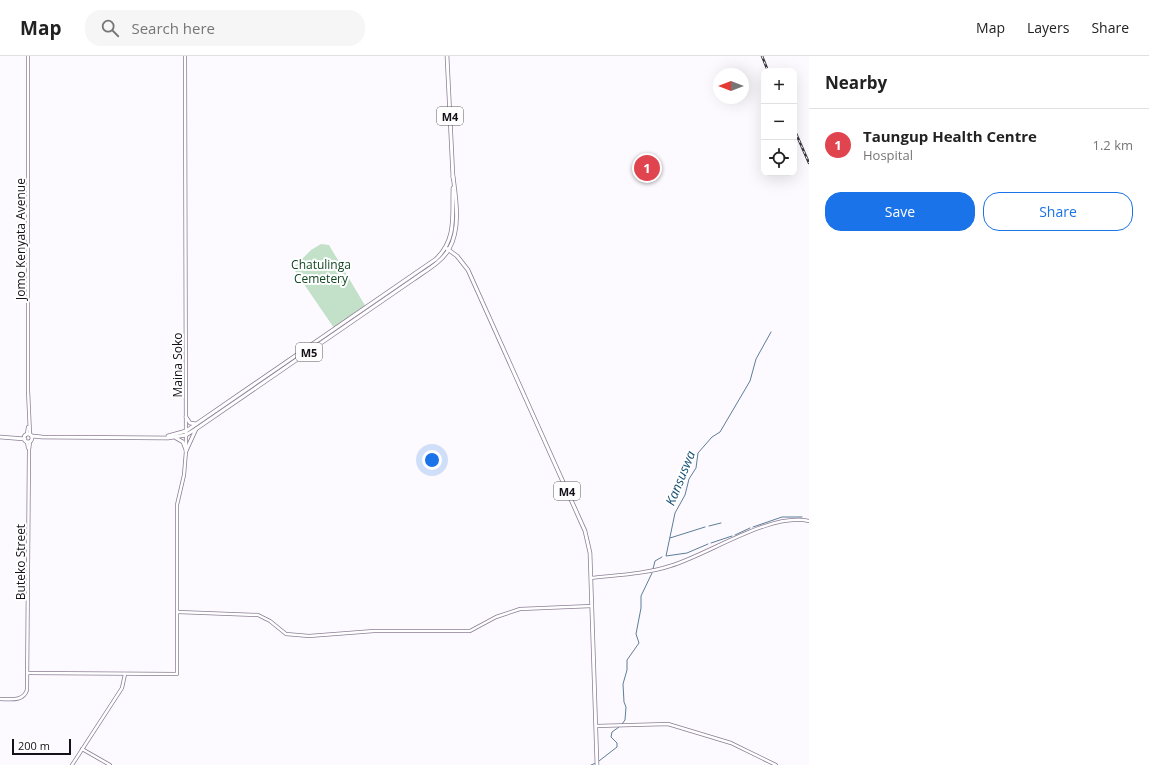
<!DOCTYPE html>
<meta charset="utf-8">
<style>
:root{--surface:#fff;--page:#f6f6f6;--text:#222;--muted:#767676;--line:#e0e0e0;--accent:#1a73e8}
body{margin:0;font-family:"Open Sans",sans-serif;background:var(--page);color:var(--text)}
.controls{position:absolute;right:12px;top:12px;display:grid;overflow:hidden;border-radius:8px;box-shadow:0 4px 16px #0002}
.controls button{width:36px;height:36px;display:grid;place-items:center;padding:0;border:0;border-bottom:1px solid var(--line);background:var(--surface);color:var(--text);font:20px sans-serif}
.compass{position:absolute;left:713px;top:12px;width:36px;height:36px;border-radius:50%;background:var(--surface);box-shadow:0 4px 16px #0002;rotate:270deg}
.scale{position:absolute;left:12px;bottom:10px;width:59px;box-sizing:border-box;padding-left:4px;border:2px solid #161019;border-top:0;font-size:11px;line-height:14px;white-space:nowrap;color:#161019;-webkit-text-stroke:3px #fff;paint-order:stroke}
.you{position:absolute;left:432px;top:404px;width:14px;height:14px;margin:-10px;border:3px solid #fff;border-radius:50%;background:#1a73e8;box-shadow:0 0 0 6px #1a73e833}
.badge{display:grid;place-items:center;width:26px;height:26px;border-radius:50%;background:var(--accent);color:#fff;font-size:13px;font-weight:700}
.pin{position:absolute;translate:-50% -50%;border:2px solid #fff;box-shadow:0 1px 4px #0006}
.list{margin:0;padding:0;list-style:none}
h2{display:flex;justify-content:space-between;align-items:center;height:52px;margin:0;padding:0 16px;font-size:17px}
h2 small{font-size:13px;font-weight:400;color:var(--muted)}
.list li{display:grid;grid-template-columns:26px 1fr auto;gap:12px;align-items:center;box-sizing:border-box;height:72px;padding:0 16px;border-top:1px solid var(--line)}
.list b{display:block;font-size:15px;white-space:nowrap}
.list p{margin:0;font-size:13px;white-space:nowrap;color:var(--muted)}
.list em{font-size:13px;font-style:normal;color:var(--muted)}
.actions{display:flex;gap:8px;padding:12px 16px}
.actions a{flex:1;padding:9px 0;border:1px solid var(--accent);border-radius:16px;text-align:center;font-size:14px;color:var(--accent)}
.actions .main{background:var(--accent);color:#fff}
.icon{flex:none;width:22px;height:22px;fill:none;stroke:currentColor;stroke-width:2;stroke-linecap:round;stroke-linejoin:round}
.map{position:relative;flex:none;width:809px;height:709px;overflow:hidden}
header{display:flex;align-items:center;gap:24px;box-sizing:border-box;height:56px;padding:0 20px;background:var(--surface);border-bottom:1px solid var(--line)}
header strong{font-size:19px}
nav{display:flex;gap:22px;margin-inline-start:auto;font-size:14px}
.search{width:280px;height:36px;background:var(--page);display:flex;align-items:center;gap:10px;box-sizing:border-box;padding:0 14px;border-radius:16px;color:var(--muted);font-size:15px}
main{display:flex}
aside{flex:1;background:var(--surface)}
.map>svg:first-child{display:block}
</style>
<header>
<strong>Map</strong>
<div class="search"><svg class="icon" aria-label="search" viewBox="0 0 24 24"><circle cx="10" cy="10" r="6"/><path d="M15 15l6 6"/></svg>Search here</div>
<nav><a>Map</a><a>Layers</a><a>Share</a></nav>
</header>
<main>
<div class="map">
<svg width="809" height="709" viewBox="0 0 809 709">
<rect width="100%" height="100%" fill="#fdfaff"/>
<!-- green -->
<path fill="#c3e1c8" d="M321,188L329,189L366,251L334,272L293,212L311,194Z"/>
<g fill="none" stroke-linecap="round" stroke-linejoin="round">
<!-- stream -->
<g stroke="#5d7d99" stroke-width="1">
<path d="M709,470L721,467"/>
<path d="M753,471L782,461H802"/>
<path d="M735,479L750,472"/>
<path d="M670,482L705,471"/>
<path d="M711,487L732,480"/>
<path d="M708,488L687,497L666,500L675,457L685,439L689,423L696,412L698,397L712,381L720,376L750,325L756,303L771,276"/>
<path d="M653,513L655,505L662,501"/>
<path d="M622,668L625,664L626,651L624,646L623,628L627,614V604L639,587L636,578L641,552V540L652,517"/>
<path d="M599,705L617,691V687L611,681L612,676L619,671"/>
<path d="M591,709L596,707"/>
</g>
<!-- secondary casing -->
<g stroke="#8c7d95" stroke-width="4">
<g id="secondary">
<path d="M28,0V334L30,378"/>
<path d="M27,378L28,371"/>
<path d="M27,386L28,392"/>
<path d="M591,522C617,519 645,518 670,510C708,499 770,456 809,465"/>
<path d="M178,556L258,559L270,565L286,578L309,580L374,575H470L496,561L520,553L592,550"/>
<path d="M28,617L177,618V449L184,419L186,395L185,0"/>
<path d="M0,643C10,643 23,646 27,634L29,394L30,386"/>
<path d="M596,670L668,668L731,687L776,709"/>
<path d="M82,693L110,709"/>
<path d="M72,709L122,632L125,618"/>
</g>
</g>
<!-- primary casing -->
<g stroke="#8c7d95" stroke-width="4.5">
<g id="primary">
<path d="M447,0L453,122"/>
<path d="M446,192L457,200L468,214L585,475L590,497L597,709"/>
<path d="M186,361L190,367L196,368"/>
<circle cx="28" cy="382" r="4"/>
<path d="M32,380L42,381L168,382L186,379L196,373L414,223C425,215 442,206 449,193C461,172 456,143 453,120"/>
<path d="M168,380L186,375L436,203C457,183 452,159 453,132"/>
<path d="M0,381L25,383"/>
<path d="M176,382L183,386L186,394"/>
<path d="M186,395L196,373"/>
</g>
</g>
<!-- secondary -->
<use href="#secondary" stroke="#fff" stroke-width="2.5"/>
<!-- primary -->
<use href="#primary" stroke="#fff" stroke-width="3"/>
<!-- rail casing -->
<g stroke="#39333c" stroke-width="2.5">
<g id="rail">
<path d="M762,0L768,15"/>
<path d="M794,73L809,107"/>
</g>
</g>
<!-- rail -->
<use href="#rail" stroke="#fff" stroke-width="1" stroke-dasharray="3" stroke-linecap="butt"/>
</g>
<g text-anchor="middle" dominant-baseline="central" stroke-width="4" stroke-linejoin="round" paint-order="stroke">
<!-- shield labels -->
<g fill="#fff" stroke="#5c585e" stroke-width="1">
<rect x="437" y="51" width="26" height="18" rx="3"/>
<rect x="296" y="287" width="26" height="18" rx="3"/>
<rect x="554" y="426" width="26" height="18" rx="3"/>
</g>
<g font-size="11" font-weight="bold" fill="#161019">
<text x="450" y="60">M4</text>
<text x="309" y="296">M5</text>
<text x="567" y="435">M4</text>
</g>
<!-- street labels -->
<g font-size="12" fill="#161019" stroke="#fff">
<text transform="translate(20 183) rotate(-90)">Jomo Kenyata Avenue</text>
<text transform="translate(177 309) rotate(-90)">Maina Soko</text>
<text transform="translate(20 506) rotate(-90)">Buteko Street</text>
</g>
<!-- park labels -->
<g font-size="12" fill="#134823" stroke="#fff">
<text x="321" y="208">Chatulinga<tspan x="321" dy="14">Cemetery</tspan></text>
</g>
<!-- water labels -->
<g font-size="13" font-style="italic" fill="#164f74" stroke="#fff">
<text transform="translate(680 422) rotate(-68)">Kansuswa</text>
</g>
</g>
</svg>
<div class="controls">
<button>+</button>
<button>−</button>
<button><svg class="icon" aria-label="locate" viewBox="0 0 24 24"><circle cx="12" cy="12" r="6"/><path d="M12 2v4M12 18v4M2 12h4M18 12h4"/></svg></button>
</div>
<svg class="compass" viewBox="-18 -18 36 36"><path d="M0-13l5 13h-10z" fill="#e53935"/><path d="M0 13l5-13h-10z" fill="#767676"/></svg>
<div class="scale">200 m</div>
<div class="you"></div>
<div class="pin badge" style="left:647px;top:112px;background:#e0444e">1</div>
</div>
<aside>
<h2>Nearby<small></small></h2>
<ul class="list">
<li><span class="badge" style="background:#e0444e">1</span><div><b>Taungup Health Centre</b><p>Hospital</p></div><em>1.2 km</em></li>
</ul>
<div class="actions"><a class="main">Save</a><a>Share</a></div>
</aside>
</main>
